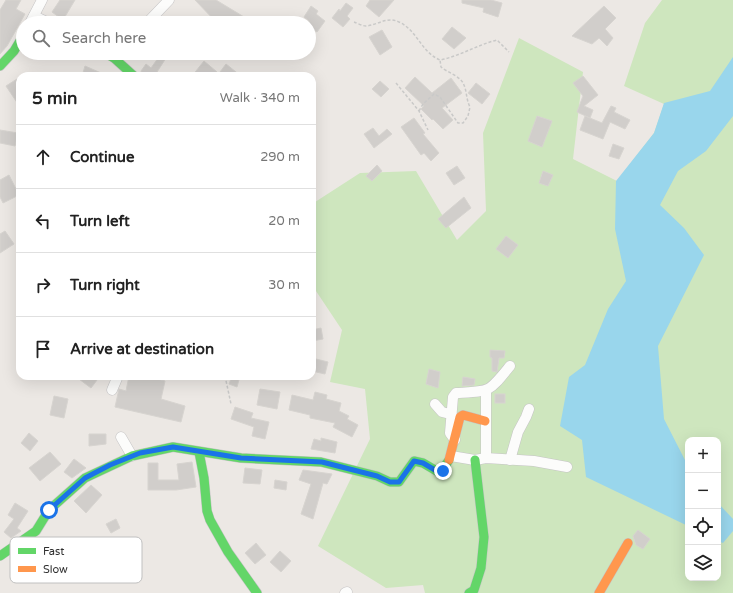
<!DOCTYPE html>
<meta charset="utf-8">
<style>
:root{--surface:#fff;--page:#f2f2f2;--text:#222;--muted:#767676;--line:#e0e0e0}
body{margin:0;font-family:"Varela Round",sans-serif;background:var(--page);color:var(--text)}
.controls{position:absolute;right:12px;bottom:12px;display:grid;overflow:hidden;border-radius:8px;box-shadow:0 4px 16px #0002}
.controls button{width:36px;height:36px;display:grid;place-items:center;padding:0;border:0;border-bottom:1px solid var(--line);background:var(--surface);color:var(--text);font:20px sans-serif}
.stop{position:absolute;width:12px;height:12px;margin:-9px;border:3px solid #1a73e8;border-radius:50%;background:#fff}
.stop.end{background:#1a73e8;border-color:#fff;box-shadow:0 1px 4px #0008}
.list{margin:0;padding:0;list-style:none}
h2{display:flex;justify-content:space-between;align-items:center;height:52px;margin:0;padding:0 16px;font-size:17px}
h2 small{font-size:13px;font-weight:400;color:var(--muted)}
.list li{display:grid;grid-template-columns:26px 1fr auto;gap:12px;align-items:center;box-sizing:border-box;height:64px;padding:0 16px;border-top:1px solid var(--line)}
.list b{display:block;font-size:15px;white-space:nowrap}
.list em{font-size:13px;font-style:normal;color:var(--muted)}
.icon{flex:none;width:22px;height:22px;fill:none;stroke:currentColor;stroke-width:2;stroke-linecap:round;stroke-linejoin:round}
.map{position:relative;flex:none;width:733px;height:593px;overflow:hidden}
.search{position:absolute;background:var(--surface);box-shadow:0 4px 16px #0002;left:16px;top:16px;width:300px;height:44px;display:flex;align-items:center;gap:10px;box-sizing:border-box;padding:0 14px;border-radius:22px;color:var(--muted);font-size:15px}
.panel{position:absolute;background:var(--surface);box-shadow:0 4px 16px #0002;left:16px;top:72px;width:300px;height:308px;border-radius:12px}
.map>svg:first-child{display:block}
</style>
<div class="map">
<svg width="733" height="593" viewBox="0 0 733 593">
<rect width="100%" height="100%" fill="#ece8e4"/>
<!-- green -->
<path fill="#cee6be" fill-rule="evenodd" d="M662,0H733V593H425L423,585L386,588L318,546L370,439L365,389L330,382L342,330L312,285V204L360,173L416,171L457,240L486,211L483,133L519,38L583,72L573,159L617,181L654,133L664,104L624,86L645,23ZM688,440H718V578H688Z"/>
<!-- water -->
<g fill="#99d6ec">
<path d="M733,57V116L706,151L678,171L660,205L684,228L704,255L658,346L664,419L688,466V526L586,477L582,440L560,426L569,377L585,365L608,309L626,281L615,229L616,181L654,133L664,103L710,91Z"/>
<path d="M718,503L733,519V531L723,543L718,541Z"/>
</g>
<!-- building -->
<g fill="#d1cecb" stroke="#d7d4d0">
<path d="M6,0H21L16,9L25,14L7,46L0,54V10Z"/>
<path d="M60,0H75L63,20L52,12Z"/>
<path d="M195,0H216L254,23H217Z"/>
<path d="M370,0H394L379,17L366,6Z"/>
<path d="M462,0H491L502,3L498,17L483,12L484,8L462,3Z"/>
<path d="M346,3L353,8L347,16L350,19L343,27L332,18L339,9L340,11Z"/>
<path d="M311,6L318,11L316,14L325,21L317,32L309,27V21L304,17Z"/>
<path d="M604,6L616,18L605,29L613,38L607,46L599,38L592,44L572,36Z"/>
<path d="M452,27L466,38L454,49L442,39Z"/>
<path d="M382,30L392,47L380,55L369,37Z"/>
<path d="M161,54L166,58L157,72L162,76H142L141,71L146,64L151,68Z"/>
<path d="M204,61L217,72L214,76H192Z"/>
<path d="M226,64L241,76H225L220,72Z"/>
<path d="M85,66L108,76H82Z"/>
<path d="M583,76L598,95L584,106L593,110L590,118L577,112L583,96L573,83Z"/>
<path d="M415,77L432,93L451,78L462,93L442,108L453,120L443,129L433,119L432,120L421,109L424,106L405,88Z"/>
<path d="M17,79L20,83V107L6,86Z"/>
<path d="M380,81L389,89L381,97L372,89Z"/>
<path d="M476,83L490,94L482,104L468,93Z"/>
<path d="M611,106L616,108L614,112L630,120L625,129L610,122L603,139L580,130L585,116L602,123Z"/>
<path d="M537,116L552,121L542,147L528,141Z"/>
<path d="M414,118L425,133L423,134L439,153L431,161L424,153L421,155L401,127Z"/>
<path d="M373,128L379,136L387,129L392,134L374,148L364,134Z"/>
<path d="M0,130L18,133L15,146L0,143Z"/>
<path d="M613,144L624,148L619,159L609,156Z"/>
<path d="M377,165L382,171L372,181L366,176Z"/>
<path d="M457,166L465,178L454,185L446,173Z"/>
<path d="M543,171L553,175L548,186L539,183Z"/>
<path d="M9,175L19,195L3,203L0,197V180Z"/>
<path d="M464,197L471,208L446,228L438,219Z"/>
<path d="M5,231L14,244L0,253V234Z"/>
<path d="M506,236L518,245L508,258L496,249Z"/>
<path d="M321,328L323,339L312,341V330Z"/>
<path d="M490,350L505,351L504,358H499L497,372L492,371V358L490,357Z"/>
<path d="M312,358L328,362L325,374L312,371Z"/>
<path d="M429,369L440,372L438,388L426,384Z"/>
<path d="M75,376H100L91,388Z"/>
<path d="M129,376H143L165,381L161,399L185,406L181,422L115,407L119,389L126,391Z"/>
<path d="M232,376H240L237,387L229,384Z"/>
<path d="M463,377L475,379L474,385L462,386Z"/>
<path d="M260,389L280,392L277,409L257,405Z"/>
<path d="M315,392L327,395L326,399L341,403L339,411L349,416L347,419L358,425L352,437L333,427L335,423L310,418V415L289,410L292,395L313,400Z"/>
<rect x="495" y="394" width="10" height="9"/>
<path d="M54,396L68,399L64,418L50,415Z"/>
<path d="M235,407L253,413L251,418L269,422L265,439L252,436L254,427L231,419Z"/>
<path d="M29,433L38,441L30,451L21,443Z"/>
<path d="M89,434H106V444L89,446Z"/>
<path d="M321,438L337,442L335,453L311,449L314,439L321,441Z"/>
<path d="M50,452L61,464L40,481L29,468Z"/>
<path d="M74,459L86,468L72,478L64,472Z"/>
<path d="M192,462L196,487L176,490H148V463H158V480H179L177,464Z"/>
<path d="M245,468L262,470L260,484L243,483Z"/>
<path d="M303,470L332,474L327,484L323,483L313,519L301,514L311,484L299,480Z"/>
<path d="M275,480L287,482L286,490L274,488Z"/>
<path d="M91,485L102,495L86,513L74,501Z"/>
<path d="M15,503L28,511L17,528L21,531L11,538L4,532L14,519L8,515Z"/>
<path d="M116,519L120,528L111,533L106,524Z"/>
<path d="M638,530L650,539L643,549L636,545L633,536Z"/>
<path d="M256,543L266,555L255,564L245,553Z"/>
<path d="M280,551L291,561L281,572L270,562Z"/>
</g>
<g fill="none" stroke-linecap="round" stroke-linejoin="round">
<!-- street casing -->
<g stroke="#c5c4c5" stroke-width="11">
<g id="street">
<path d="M34,16L49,23"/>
<path d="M30,23L42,0"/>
<path d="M147,23L169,0"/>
<path d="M112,390L118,376"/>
<path d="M435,404L442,412L450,414"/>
<path d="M121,437L132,456"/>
<path d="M455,440L450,433L453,397L456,393C491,391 488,393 510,366"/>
<path d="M451,456L475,460L486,458L534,461L567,467"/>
<path d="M486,458V392"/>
<path d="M510,460L518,432L526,417L529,409"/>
<path d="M345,593L347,592"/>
</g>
</g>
<!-- fast casing -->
<g stroke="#c5c4c5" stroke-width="10">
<g id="fast">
<path d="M105,53L114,58L134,76"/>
<path d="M0,66L14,51L23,36"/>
<path d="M199,452L204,478L207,511L210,520L228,552L257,593"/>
<path d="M0,556L36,531L49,510L85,478L132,456L173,447L241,458L321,462L377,476L390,482H399L414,461L423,463L440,473L449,460"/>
<path d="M469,593L474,590L481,568L484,537L475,460"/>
</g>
</g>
<!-- slow casing -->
<g stroke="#c5c4c5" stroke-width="10">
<g id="slow">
<path d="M449,460L460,417L463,415L485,421"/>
<path d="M599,593L628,543"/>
</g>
</g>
<!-- path -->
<g stroke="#c9c9c8" stroke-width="1.5" stroke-dasharray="3 2" stroke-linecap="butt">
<path d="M354,22C357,23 362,26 366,26C378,25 387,16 399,22C417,30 421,52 440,60C460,56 477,45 497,40L509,52"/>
<path d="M396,83L419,111L428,130"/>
<path d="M419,111L423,104L434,94L440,97L458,123H463L468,116L470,107C466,99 467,92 464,85C461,76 448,73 441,67L440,60"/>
<path d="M225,376L231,404"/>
</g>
<!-- street -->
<use href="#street" stroke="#fcfcfb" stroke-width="10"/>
<!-- fast -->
<use href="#fast" stroke="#63d668" stroke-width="9"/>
<!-- slow -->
<use href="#slow" stroke="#ff974d" stroke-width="9"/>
</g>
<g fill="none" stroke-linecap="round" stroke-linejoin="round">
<!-- route -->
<path stroke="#1a73e8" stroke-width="5" d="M49,510L85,478L110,465L140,453L173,447L241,458L322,462L377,476L390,482H399L414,461L423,463L440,473L443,471"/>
</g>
<!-- legend -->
<rect x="10" y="537" width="132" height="46" rx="6" fill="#fff" stroke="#c0c0c0" stroke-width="1"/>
<rect x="18" y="548" width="18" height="6" fill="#63d668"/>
<rect x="18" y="566" width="18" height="6" fill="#ff974d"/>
<g font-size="11" fill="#2e2e2e">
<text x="43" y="555">Fast</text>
<text x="43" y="573">Slow</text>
</g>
</svg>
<div class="controls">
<button>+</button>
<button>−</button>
<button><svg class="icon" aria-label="locate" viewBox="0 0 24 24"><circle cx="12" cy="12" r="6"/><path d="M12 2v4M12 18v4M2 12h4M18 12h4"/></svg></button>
<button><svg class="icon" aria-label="layers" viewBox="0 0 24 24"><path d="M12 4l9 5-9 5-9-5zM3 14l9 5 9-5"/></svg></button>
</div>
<div class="stop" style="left:49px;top:510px"></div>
<div class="stop end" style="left:443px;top:471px"></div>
<div class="search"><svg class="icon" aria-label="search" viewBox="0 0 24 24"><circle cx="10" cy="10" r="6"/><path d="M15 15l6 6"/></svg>Search here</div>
<section class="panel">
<h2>5 min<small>Walk · 340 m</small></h2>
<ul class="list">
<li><svg class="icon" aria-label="ahead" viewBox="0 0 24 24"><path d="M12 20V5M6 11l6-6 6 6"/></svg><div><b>Continue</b></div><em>290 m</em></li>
<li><svg class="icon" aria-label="left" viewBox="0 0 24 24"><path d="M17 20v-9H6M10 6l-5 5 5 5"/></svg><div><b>Turn left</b></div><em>20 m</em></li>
<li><svg class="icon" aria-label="right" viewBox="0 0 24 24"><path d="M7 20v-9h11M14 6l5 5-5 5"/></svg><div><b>Turn right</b></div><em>30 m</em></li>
<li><svg class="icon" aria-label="arrive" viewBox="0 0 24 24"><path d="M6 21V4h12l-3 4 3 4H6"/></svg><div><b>Arrive at destination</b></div></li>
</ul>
</section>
</div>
